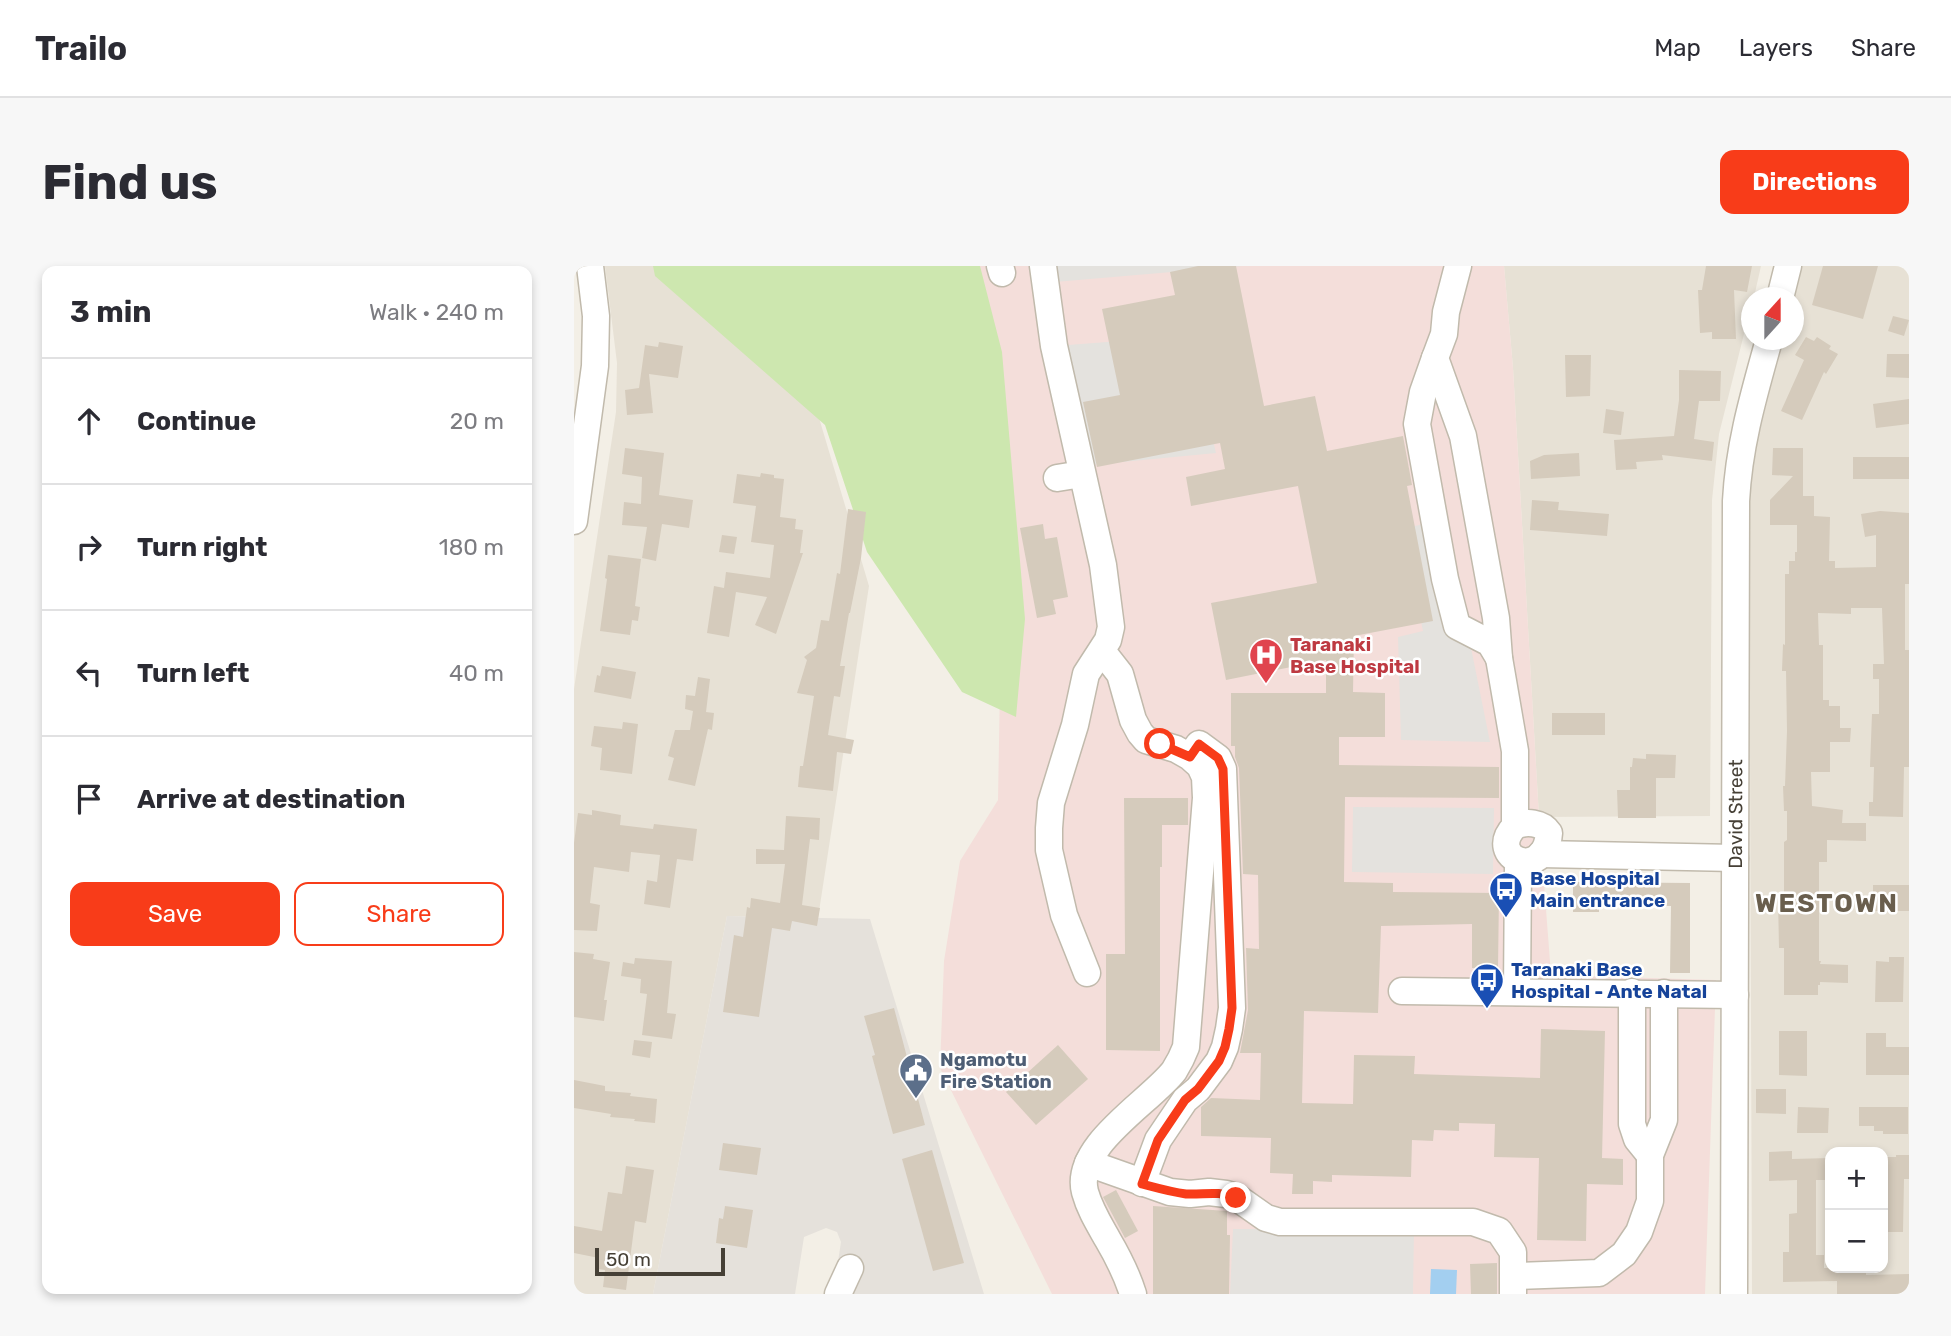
<!DOCTYPE html>
<meta charset="utf-8">
<style>
:root{--surface:#fff;--page:#f7f7f7;--text:#2b2b33;--muted:#7c7c81;--line:#e1e1e2;--accent:#f83c19}
body{margin:0;font-family:Rubik,sans-serif;background:var(--page);color:var(--text)}
.controls{position:absolute;right:21px;bottom:21px;display:grid;overflow:hidden;border-radius:14px;box-shadow:0 4px 10px #0003}
.controls button{width:63px;height:63px;display:grid;place-items:center;padding:0;border:0;border-bottom:2px solid var(--line);background:var(--surface);color:var(--text);font:35px sans-serif}
.compass{position:absolute;left:1167px;top:21px;width:63px;height:63px;border-radius:50%;background:var(--surface);box-shadow:0 4px 10px #0003;rotate:21deg}
.scale{position:absolute;left:21px;bottom:18px;width:130px;box-sizing:border-box;padding-left:7px;border:4px solid #464036;border-top:0;font-size:19px;line-height:24px;white-space:nowrap;color:#464036;-webkit-text-stroke:5px #fff;paint-order:stroke}
.stop{position:absolute;width:21px;height:21px;margin:-16px;border:5px solid #f83c19;border-radius:50%;background:#fff}
.stop.end{background:#f83c19;border-color:#fff;box-shadow:0 2px 7px #0008}
.list{margin:0;padding:0;list-style:none}
h2{display:flex;justify-content:space-between;align-items:center;height:91px;margin:0;padding:0 28px;font-size:30px}
h2 small{font-size:23px;font-weight:400;color:var(--muted)}
.list li{display:grid;grid-template-columns:46px 1fr auto;gap:21px;align-items:center;box-sizing:border-box;height:126px;padding:0 28px;border-top:2px solid var(--line)}
.list b{display:block;font-size:26px;white-space:nowrap}
.list em{font-size:23px;font-style:normal;color:var(--muted)}
.actions{display:flex;gap:14px;padding:21px 28px}
.actions a{flex:1;padding:16px 0;border:2px solid var(--accent);border-radius:14px;text-align:center;font-size:24px;color:var(--accent)}
.actions .main{background:var(--accent);color:#fff}
.icon{flex:none;width:38px;height:38px;fill:none;stroke:currentColor;stroke-width:2;stroke-linecap:round;stroke-linejoin:round}
.map{position:relative;flex:none;width:1335px;height:1028px;overflow:hidden;border-radius:14px}
header{display:flex;align-items:center;gap:42px;box-sizing:border-box;height:98px;padding:0 35px;background:var(--surface);border-bottom:2px solid var(--line)}
header strong{font-size:33px}
nav{display:flex;gap:38px;margin-inline-start:auto;font-size:24px}
.intro{display:flex;align-items:center;justify-content:space-between;box-sizing:border-box;height:168px;padding:0 42px}
h1{margin:0;font-size:49px}
.button{padding:18px 32px;border-radius:14px;background:var(--accent);color:#fff;font-size:24px;font-weight:700}
main{display:flex;gap:42px;padding:0 42px}
aside{flex:1;background:var(--surface);border-radius:14px;box-shadow:0 4px 10px #0003}
.map>svg:first-child{display:block}
</style>
<header>
<strong>Trailo</strong>
<nav><a>Map</a><a>Layers</a><a>Share</a></nav>
</header>
<div class="intro"><h1>Find us</h1><a class="button">Directions</a></div>
<main>
<aside>
<h2>3 min<small>Walk · 240 m</small></h2>
<ul class="list">
<li><svg class="icon" aria-label="ahead" viewBox="0 0 24 24"><path d="M12 20V5M6 11l6-6 6 6"/></svg><div><b>Continue</b></div><em>20 m</em></li>
<li><svg class="icon" aria-label="right" viewBox="0 0 24 24"><path d="M7 20v-9h11M14 6l5 5-5 5"/></svg><div><b>Turn right</b></div><em>180 m</em></li>
<li><svg class="icon" aria-label="left" viewBox="0 0 24 24"><path d="M17 20v-9H6M10 6l-5 5 5 5"/></svg><div><b>Turn left</b></div><em>40 m</em></li>
<li><svg class="icon" aria-label="arrive" viewBox="0 0 24 24"><path d="M6 21V4h12l-3 4 3 4H6"/></svg><div><b>Arrive at destination</b></div></li>
</ul>
<div class="actions"><a class="main">Save</a><a>Share</a></div>
</aside>
<div class="map">
<svg width="1335" height="1028" viewBox="0 0 1335 1028">
<rect width="100%" height="100%" fill="#f3efe6"/>
<!-- residential -->
<g fill="#e7e1d5" fill-rule="evenodd">
<path d="M31,0H129L232,108L295,320L244,652L153,650L79,1028H0V423L42,146L43,97Z"/>
<path d="M930,0H1187L1180,31L1178,32L1177,40L1145,168L1138,234L1136,550L965,551L939,102Z"/>
<path d="M1226,0H1335V1028H1178L1175,208L1208,74H1220V32ZM1256,886H1309V1002H1256Z"/>
</g>
<!-- industrial -->
<path fill="#e5e1db" d="M153,650L296,653L410,1028H259L267,976L263,966L252,962L230,971L221,1028H79Z"/>
<!-- medical -->
<path fill="#f4deda" d="M376,0H930L939,102L965,551L977,709L1142,714L1131,1028H478L366,802L370,695L386,595L424,534L428,304Z"/>
<!-- green -->
<path fill="#cde7af" d="M79,0H406L428,86L451,353L442,451L388,426L293,286L251,159L81,10Z"/>
<!-- parking -->
<g fill="#e4e2de">
<path d="M469,0H668L469,17Z"/>
<path d="M612,65L642,187L496,201L468,81L546,75Z"/>
<path d="M871,253L916,476L827,474L824,371L849,365L828,263Z"/>
<path d="M779,541L920,542L919,608L778,606Z"/>
<path d="M659,963H840L839,1028H656Z"/>
</g>
<!-- water -->
<path fill="#a3cff0" d="M857,1003L883,1004L882,1028H856Z"/>
<!-- building -->
<g fill="#d5cbbc">
<path d="M624,0H662L690,140L741,130L753,185L829,170L838,219L833,220L859,355L780,370L779,426L811,427V471H765V499L925,501V532L771,531L770,616L819,617V626L925,627L924,702H898V658L807,660L804,747L730,745L728,837L779,838L780,789L841,790L840,808L966,812L967,763L1031,765L1028,892L1049,893V919L1013,918L1012,975L963,974L965,892L920,891L921,858L885,857V865L860,864L859,875L838,874L837,911L758,909V916L739,915V928H718L719,908L696,907L697,872L627,870V841L637,832L686,834L687,787H666L674,744L672,682L685,683L684,609L669,608L665,502L661,491V480H657V427H752V394L652,414L637,337L743,317L724,220L617,240L612,211L651,203L646,177L523,201L509,136L546,129L528,43L601,29L596,6Z"/>
<path d="M1132,0H1178L1173,26L1160,24L1162,73H1138V66L1126,67L1124,24H1128Z"/>
<path d="M1249,0H1304L1289,53L1238,39Z"/>
<path d="M1319,50L1335,54L1330,70L1314,65Z"/>
<path d="M1232,71L1240,75L1243,71L1257,80L1255,83L1264,88L1252,108L1250,106L1228,154L1207,145L1230,94L1221,89Z"/>
<path d="M85,76L109,80L104,112L75,108L79,147L53,149L51,124L65,122L71,79L84,81Z"/>
<path d="M1313,88H1335V112L1312,111Z"/>
<path d="M991,89H1017L1016,130L992,131Z"/>
<path d="M1105,104L1147,105L1146,135H1125L1120,173L1140,176L1138,195L1088,189L1089,194L1062,196L1063,203L1042,204L1040,174L1100,170L1105,134Z"/>
<path d="M1335,133V158L1302,162L1299,138Z"/>
<path d="M1032,143L1050,146L1047,169L1029,167Z"/>
<path d="M51,182L90,187L85,229L119,234L115,262L88,258L82,295L68,292L73,261L48,259L50,236L67,238L68,211L48,208Z"/>
<path d="M1199,182H1229V230H1240V250L1256,251L1255,295H1261V302L1302,301V269L1291,271L1287,248L1306,245L1335,247V318H1331V384H1335V501H1330L1329,551L1295,550V536H1299L1300,501H1296L1298,448H1305V413H1299V398H1310L1308,342H1277V348L1244,347L1245,379H1249V434H1255V440H1266V462H1277L1276,476H1256V506H1237L1238,540L1269,544L1268,557H1292V575L1253,574V596H1245V695H1247L1246,698L1274,699V717L1246,716V719H1244V729H1210V682H1205L1204,632L1210,633V576L1213,574V545H1210L1209,520H1211L1213,465L1212,405H1208L1209,378L1211,379V308H1215V295H1221V286H1223V259H1196V234L1219,210L1198,209Z"/>
<path d="M1005,187L1006,210L957,213L956,195L970,189Z"/>
<rect x="1279" y="191" width="56" height="22"/>
<path d="M187,207L200,209V212L210,213L206,251L222,253L221,263L229,264L226,287H229L202,368L181,359L193,331L162,326L155,371L133,367L140,320L150,322L152,306L196,312L200,279L177,276L182,240L159,237L163,208L186,211Z"/>
<path d="M958,234L985,236L984,244L1035,248L1033,270L956,264Z"/>
<path d="M274,243L292,246L287,292L276,347H275L266,400H271L266,431L260,430L254,469L280,474L277,488L263,486L259,525L224,521L226,500H229L240,430L223,427L233,394L230,391L242,382L247,354L255,355L263,307L266,308Z"/>
<path d="M469,258L471,273L483,271L494,331L479,334L482,348L463,352L446,262Z"/>
<path d="M148,269L163,271L160,288L145,286Z"/>
<path d="M34,289L67,293L61,340L66,341L64,355L58,354L56,369L26,365L33,313L31,312Z"/>
<path d="M28,400L62,406L57,433L20,426L23,409L26,410Z"/>
<path d="M124,411L136,413L132,446L140,447L138,464L134,463L121,520L94,514L100,492L94,490L101,464H116L119,445L111,443L112,429L121,430Z"/>
<rect x="978" y="447" width="53" height="22"/>
<path d="M49,456L64,458L58,508L26,504L28,482L17,480L20,460L48,463Z"/>
<path d="M1072,488L1102,489L1101,512H1082V552H1044L1043,524H1056V501H1058L1059,492L1072,493Z"/>
<path d="M550,532H614V559H588V601H586V785L532,784V688H551Z"/>
<path d="M18,544L47,549L46,559L79,563L80,558L123,563L119,595L103,593L96,642L70,638L73,614L83,616L86,589L57,586L55,606L20,601L16,637L26,639L23,665L0,664V577L4,547L18,549Z"/>
<path d="M212,550L246,552L245,574L236,573L228,639L246,642L243,660L218,655L216,665L198,662L185,751L149,746L160,669L169,671L173,641L176,642L177,632L206,637L211,598H182V583L210,584Z"/>
<path d="M999,616L1116,617V707H1096L1097,640L1025,639V646H999Z"/>
<rect x="1299" y="619" width="36" height="26"/>
<path d="M0,686L20,688L19,693L36,696L30,734H33L30,755L0,751Z"/>
<path d="M1315,691H1330L1329,736H1301L1302,695L1315,696Z"/>
<path d="M61,692L98,695L93,747L102,748L98,773L68,769L73,728L66,727L67,713L47,710L49,696L60,698Z"/>
<path d="M320,742L351,859L319,868L298,790L301,789L290,750Z"/>
<path d="M1205,765H1233V810L1205,809Z"/>
<path d="M1292,767H1312V781H1335V809H1292Z"/>
<path d="M60,774L78,776L76,792L58,789Z"/>
<path d="M484,779L514,813L462,859L432,826Z"/>
<path d="M0,814L31,820V825L57,827L56,830L83,833L81,857L60,855L61,853L36,851L37,848L0,842Z"/>
<path d="M1182,823H1212V848L1182,847Z"/>
<path d="M1224,841L1255,842L1254,867H1223Z"/>
<path d="M1285,841H1334V868H1309V865H1300V860H1285Z"/>
<path d="M149,877L187,882L183,909L145,904Z"/>
<path d="M358,884L390,997L359,1005L328,893Z"/>
<path d="M1218,885V893L1256,892V914H1242V989H1250V1002H1292V1009L1335,1008V1028H1263V1015L1209,1016V986H1215V948L1223,947V914L1195,915V886Z"/>
<path d="M1322,889H1335V913H1330L1329,966H1309V891H1322Z"/>
<path d="M52,900L80,904L72,957L61,955L52,1024L29,1021L31,1004L24,1003L25,992L0,987V960L28,965L34,926L48,928Z"/>
<path d="M542,924L564,965L551,972L529,931Z"/>
<path d="M151,940L179,944L173,982L142,977L145,952L149,953Z"/>
<path d="M579,940L653,945V969H656L655,1028H579Z"/>
<path d="M923,997V1028H897L896,998Z"/>
</g>
<g fill="none" stroke-linecap="round" stroke-linejoin="round">
<!-- minor casing -->
<g stroke="#c1baac" stroke-width="29">
<g id="minor">
<path d="M426,0L428,7"/>
<path d="M469,0L480,80L529,299L537,361L534,374L512,408L501,459L477,537L475,562V584L490,649L513,707"/>
<path d="M884,0L872,46L870,68L861,92L889,170L922,352L925,392L941,485V560C910,592 971,617 975,567C968,556 952,555 941,560"/>
<path d="M1206,32L1214,0"/>
<path d="M861,92L849,126L843,158L871,313L883,360L916,377L925,392"/>
<path d="M483,212L508,208"/>
<path d="M0,255L21,100L22,50L16,0"/>
<path d="M528,385L546,408L559,454L566,467L572,474L602,483L616,491L626,500L631,511L632,532L612,781C609,789 605,797 600,805C576,836 499,880 511,926C516,944 525,958 534,974C544,991 553,1009 559,1028"/>
<path d="M967,588L1161,592"/>
<path d="M828,725L1161,729"/>
<path d="M943,726L944,602L949,596"/>
<path d="M1058,726V858L1063,873L1076,889"/>
<path d="M514,897L596,926L616,928L635,926L652,928L662,931L692,952L706,956H899L925,965L939,986V1028"/>
<path d="M568,917L584,874L611,834L624,823L645,795L651,781L655,763L658,742L649,503L644,492L625,478L617,489"/>
<path d="M940,1010L1025,1007L1050,988L1065,966L1076,935V889L1090,854V727"/>
<path d="M264,1028L276,1002"/>
<path id="s1" d="M1160,1028L1162,235C1165,178 1180,128 1195,74"/>
</g>
</g>
<!-- minor -->
<use href="#minor" stroke="#fff" stroke-width="26"/>
</g>
<g fill="none" stroke-linecap="round" stroke-linejoin="round">
<!-- route -->
<path stroke="#f83c19" stroke-width="9" d="M586,478L616,491L625,478L644,492L649,503L658,742L655,763L651,781L645,795L624,823L611,834L584,874L568,918C583,922 597,926 612,928C631,929 643,924 662,932"/>
</g>
<!-- icons -->
<defs>
<g id="hospital-pin" transform="scale(1.75)"><path d="M0 17L-7.5 6A9.5 9.5 0 1 1 7.5 6Z" fill="#e0444e" stroke="#fff"/><path d="M-5-5h3v3.5h4V-5h3V5h-3V1.5h-4V5h-3Z" fill="#fff"/></g>
<g id="bus-pin" transform="scale(1.75)"><path d="M0 17L-7.5 6A9.5 9.5 0 1 1 7.5 6Z" fill="#1a4fb4" stroke="#fff"/><path d="M-5-6H5V4H4V6H2V4H-2V6H-4V4H-5ZM-3.5-4V0h7V-4ZM-3.5 1.2v1.5H-2V1.2ZM2 1.2v1.5H3.5V1.2Z" fill="#fff"/></g>
<g id="civic-pin" transform="scale(1.75)"><path d="M0 17L-7.5 6A9.5 9.5 0 1 1 7.5 6Z" fill="#5c6f8a" stroke="#fff"/><path d="M-.6-6.5H3V-4.5H.6V-3L4-1V1h2V6H-6V1h2V-1L-.6-3ZM-1.2 2.5V6h2.4V2.5Z" fill="#fff"/></g>
</defs>
<g fill-rule="evenodd">
<use href="#hospital-pin" x="692" y="389"/>
<use href="#bus-pin" x="932" y="623"/>
<use href="#bus-pin" x="913" y="714"/>
<use href="#civic-pin" x="342" y="804"/>
</g>
<g text-anchor="middle" dominant-baseline="central" stroke-width="5" stroke-linejoin="round" paint-order="stroke">
<!-- health labels -->
<g font-size="19" font-weight="bold" fill="#be3a42" stroke="#fff" text-anchor="start">
<text x="716" y="378">Taranaki<tspan x="716" dy="22">Base Hospital</tspan></text>
</g>
<!-- street labels -->
<g font-size="19" fill="#464036" stroke="#fff">
<text stroke="none"><textPath href="#s1" startOffset="480">David Street</textPath></text>
</g>
<!-- transit labels -->
<g font-size="19" font-weight="bold" fill="#164399" stroke="#fff" text-anchor="start">
<text x="956" y="612">Base Hospital<tspan x="956" dy="22">Main entrance</tspan></text>
<text x="937" y="703">Taranaki Base<tspan x="937" dy="22">Hospital - Ante Natal</tspan></text>
</g>
<!-- service labels -->
<g font-size="19" font-weight="bold" fill="#4e5e75" stroke="#fff" text-anchor="start">
<text x="366" y="793">Ngamotu<tspan x="366" dy="22">Fire Station</tspan></text>
</g>
<!-- district labels -->
<g font-size="26" font-weight="bold" letter-spacing="2" fill="#695e4d" stroke="#fff">
<text x="1253" y="637">WESTOWN</text>
</g>
</g>
</svg>
<div class="controls">
<button>+</button>
<button>−</button>
</div>
<svg class="compass" viewBox="-18 -18 36 36"><path d="M0-13l5 13h-10z" fill="#e53935"/><path d="M0 13l5-13h-10z" fill="#7c7c81"/></svg>
<div class="scale">50 m</div>
<div class="stop" style="left:586px;top:478px"></div>
<div class="stop end" style="left:662px;top:932px"></div>
</div>
</main>
